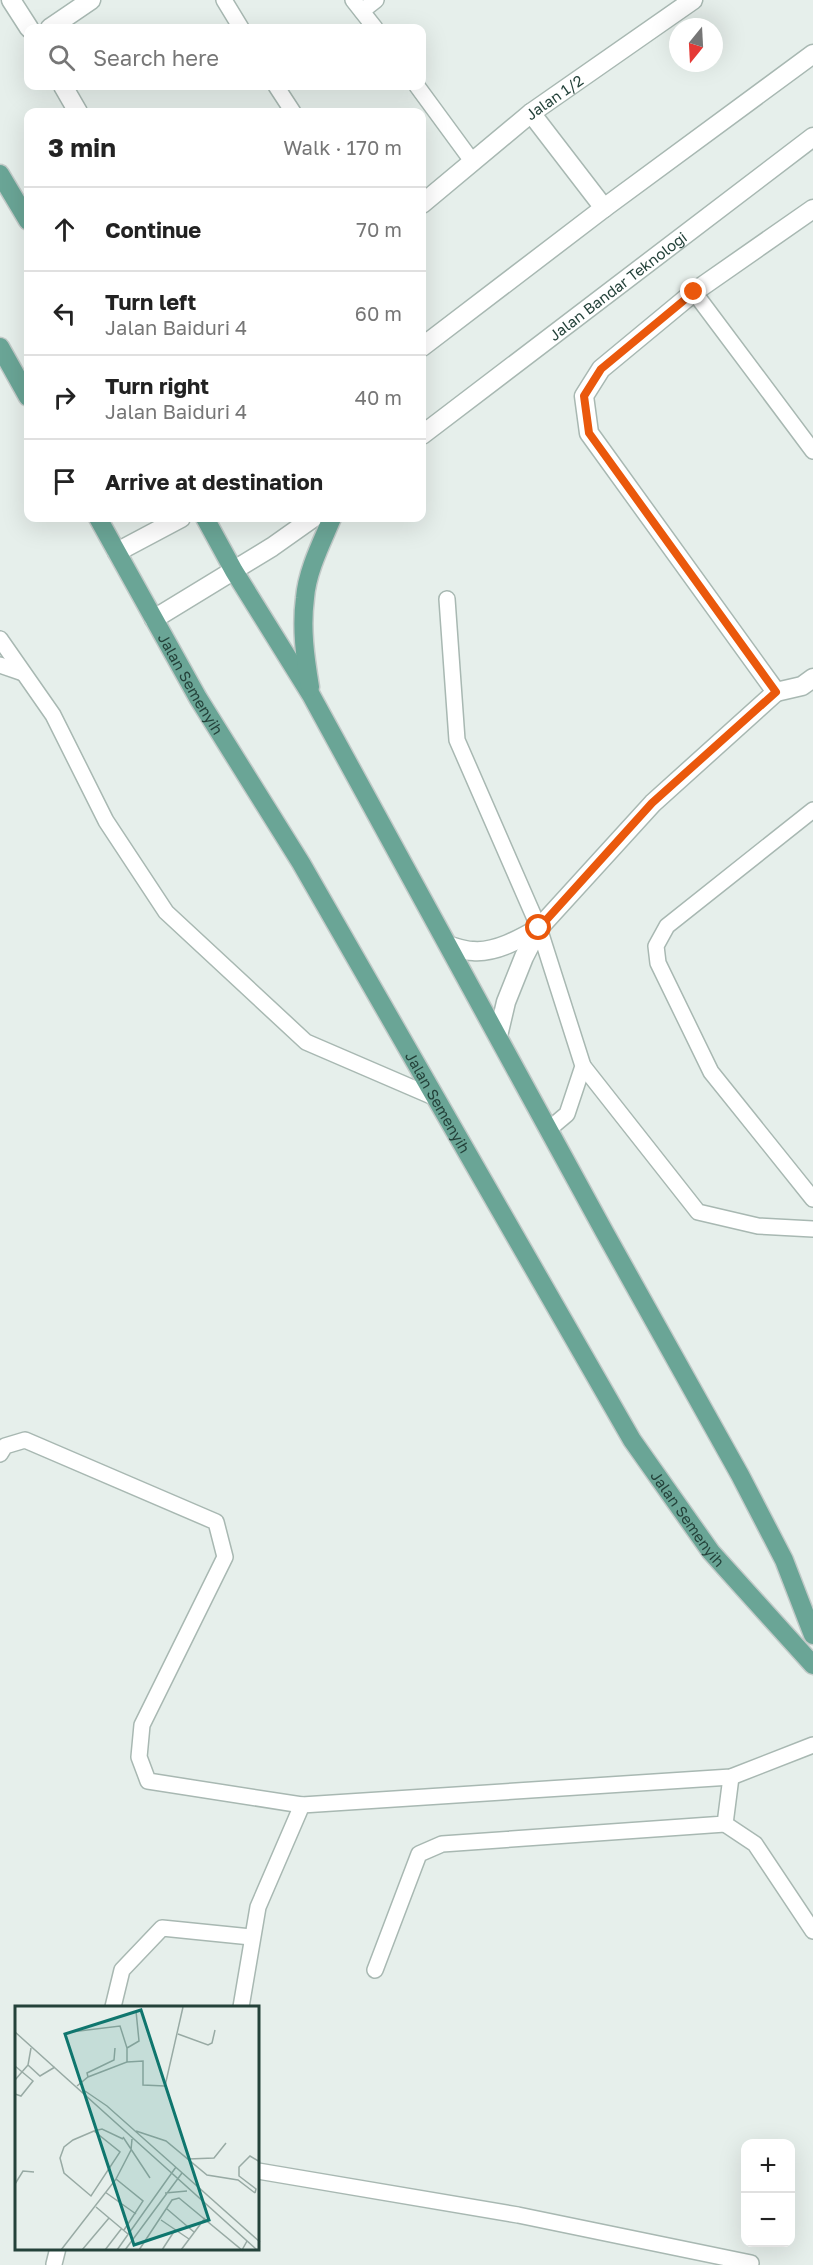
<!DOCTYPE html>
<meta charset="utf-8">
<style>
:root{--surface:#fff;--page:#f6f6f6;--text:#222;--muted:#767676;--line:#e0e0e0}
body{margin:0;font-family:"Golos Text",sans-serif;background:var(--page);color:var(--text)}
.controls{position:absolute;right:18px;bottom:18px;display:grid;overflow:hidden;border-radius:12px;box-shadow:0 6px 24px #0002}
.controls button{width:54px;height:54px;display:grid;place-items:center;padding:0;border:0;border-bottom:2px solid var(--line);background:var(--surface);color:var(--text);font:30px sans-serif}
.compass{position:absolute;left:669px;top:18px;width:54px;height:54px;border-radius:50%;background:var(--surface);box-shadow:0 6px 24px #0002;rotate:198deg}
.stop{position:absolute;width:18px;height:18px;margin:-14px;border:4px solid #ea580c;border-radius:50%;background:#fff}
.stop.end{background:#ea580c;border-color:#fff;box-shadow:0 2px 6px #0008}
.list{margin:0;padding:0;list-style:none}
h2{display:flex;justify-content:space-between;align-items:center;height:78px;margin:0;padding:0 24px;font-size:26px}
h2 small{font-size:20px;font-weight:400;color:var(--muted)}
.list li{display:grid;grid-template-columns:39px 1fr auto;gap:18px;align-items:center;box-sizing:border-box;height:84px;padding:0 24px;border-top:2px solid var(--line)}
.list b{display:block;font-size:22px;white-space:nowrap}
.list p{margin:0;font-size:20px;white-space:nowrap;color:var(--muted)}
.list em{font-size:20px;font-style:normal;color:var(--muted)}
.icon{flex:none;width:33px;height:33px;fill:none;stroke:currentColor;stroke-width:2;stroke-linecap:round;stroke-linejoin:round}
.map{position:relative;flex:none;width:813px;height:2265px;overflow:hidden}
.search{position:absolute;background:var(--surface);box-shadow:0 6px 24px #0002;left:24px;top:24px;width:402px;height:66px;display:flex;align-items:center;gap:15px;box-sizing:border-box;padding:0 21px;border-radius:12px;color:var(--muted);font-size:22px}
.panel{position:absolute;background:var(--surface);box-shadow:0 6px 24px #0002;left:24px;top:108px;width:402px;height:414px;border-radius:12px}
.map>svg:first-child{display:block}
</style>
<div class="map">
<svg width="813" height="2265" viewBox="0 0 813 2265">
<rect width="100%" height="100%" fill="#e6efeb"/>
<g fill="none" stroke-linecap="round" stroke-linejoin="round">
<!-- service casing -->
<g stroke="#a8b8b2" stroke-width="18">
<g id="service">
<path d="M224,0L241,28"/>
<path d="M353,0L375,28"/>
<path d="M362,11L376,0"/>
<path d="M276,86L293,112"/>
<path d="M417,86L472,161"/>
<path d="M694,292L813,451"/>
<path d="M447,599L457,740L539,928L583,1066L567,1114L548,1130"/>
<path d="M0,639L53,715L106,821L166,912L306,1042L436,1098"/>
<path d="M0,665L23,673"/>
<path d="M813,810L667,926L656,946L658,963L711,1072L813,1199"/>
<path d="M583,1066L698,1212L758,1226L813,1229"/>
<path d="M0,1454L5,1446L25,1440L216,1522L225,1557L142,1725L139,1757L148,1781L302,1805"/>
<path d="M725,1824L755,1844L813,1931"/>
<path d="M375,1970L419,1854L442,1844L725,1824L731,1777"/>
<path d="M113,2007L122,1970L162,1928L251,1937"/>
<path d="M241,2007L258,1907L302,1805L731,1777L813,1745"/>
<path d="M258,2171L518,2215L751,2263"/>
<path d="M54,2264L58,2248"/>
</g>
</g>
<!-- minor casing -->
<g stroke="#a8b8b2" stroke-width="21">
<g id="minor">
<path d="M11,0L29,28"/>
<path d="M50,28L91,0"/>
<path d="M63,86L78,112"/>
<path d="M531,113L604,208"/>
<path id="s1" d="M422,204L531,113L693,0"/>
<path d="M813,209L694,292L601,369L584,396L589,433L776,692L802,686L813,678"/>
<path d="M450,946C457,948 465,951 473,951C495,953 520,939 539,928"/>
<path d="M498,1036L506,1002L524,957L539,928L653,803L776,692"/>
</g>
</g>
<!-- tertiary casing -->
<g stroke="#a8b8b2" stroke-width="21">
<g id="tertiary">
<path d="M422,347L604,208L813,54"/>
<path id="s2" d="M422,435L813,137"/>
<path d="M117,552L181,518"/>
<path d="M154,619L272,547L313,518"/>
</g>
</g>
<!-- primary casing -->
<g stroke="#c2cac8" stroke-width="21">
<g id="primary">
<path d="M0,174L28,221"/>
<path d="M0,347L28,397"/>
<path id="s3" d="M98,518L198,698L301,863L632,1440L711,1552L813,1665"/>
<path d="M205,518L234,571L311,695L605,1233L740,1475L784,1560L813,1635"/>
<path d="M310,687C305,657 301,628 305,598C307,571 322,542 332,518"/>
</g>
</g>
<!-- service -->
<use href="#service" stroke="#fff" stroke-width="15"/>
<!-- minor -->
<use href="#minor" stroke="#fff" stroke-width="18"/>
<!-- tertiary -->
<use href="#tertiary" stroke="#fff" stroke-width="18"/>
<!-- primary -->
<use href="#primary" stroke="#6aa596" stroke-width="18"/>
</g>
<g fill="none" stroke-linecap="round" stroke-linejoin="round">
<!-- route -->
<path stroke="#ea580c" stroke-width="8" d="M539,928L652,803L776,692L589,433L584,396L601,369L694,292"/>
</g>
<g text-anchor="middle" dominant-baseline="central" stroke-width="5" stroke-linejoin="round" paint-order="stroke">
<!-- street labels -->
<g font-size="15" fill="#24423a" stroke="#f7fbf9">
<text stroke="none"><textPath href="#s1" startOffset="170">Jalan 1/2</textPath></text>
<text stroke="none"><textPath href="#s2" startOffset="246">Jalan Bandar Teknologi</textPath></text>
<text stroke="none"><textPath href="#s3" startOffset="190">Jalan Semenyih</textPath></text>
<text stroke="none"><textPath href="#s3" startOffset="676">Jalan Semenyih</textPath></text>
<text stroke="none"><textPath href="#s3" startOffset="1162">Jalan Semenyih</textPath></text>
</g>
</g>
<!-- overview -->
<g transform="translate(15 2006)">
<rect width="244" height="244" fill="#e6efeb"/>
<path fill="none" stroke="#98aaa4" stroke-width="1.5" d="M0,26L242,244M56,26L105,20L112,42V56L73,71L62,80M163,28L193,39L197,37L200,24M16,42L13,59L25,70L40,61M112,42L124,35L121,5M112,56L128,55V79L150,80L168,1M0,60L18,75L6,90L0,88M73,71L72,67L99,54L100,42M0,74L13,59M70,85L92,100L245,236M79,125L105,146L76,190L49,167L45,152L49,141L58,134L79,125L87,123L108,133M121,125L151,135L192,169L223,174L240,187M108,131L135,172M173,153L199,152L211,137M101,173L116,144L117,133M0,178L8,165L19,166M90,186L121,208M150,187L172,185M240,187L241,183L224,170V161L235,150L245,156M81,201L113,228M152,203L179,226M146,214L174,233M46,244L101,173L128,195L109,224M67,244L94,212M90,244L107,222M102,244L161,161M110,244L167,167M124,244L157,194L164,192L227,244L232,235M147,244L160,224M166,244L190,212"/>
<path fill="#0f766e" fill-opacity="0.15" stroke="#0f766e" stroke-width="3" d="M126,4L194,214L119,239L50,28Z"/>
<rect width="244" height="244" fill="none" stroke="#24423a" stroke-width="3"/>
</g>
</svg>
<div class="controls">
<button>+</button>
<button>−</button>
</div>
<svg class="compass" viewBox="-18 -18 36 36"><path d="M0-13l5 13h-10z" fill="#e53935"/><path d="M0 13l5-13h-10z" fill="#767676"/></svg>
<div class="stop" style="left:539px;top:928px"></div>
<div class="stop end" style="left:694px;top:292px"></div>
<div class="search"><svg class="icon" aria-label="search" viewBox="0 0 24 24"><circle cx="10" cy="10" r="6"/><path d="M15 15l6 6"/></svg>Search here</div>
<section class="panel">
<h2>3 min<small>Walk · 170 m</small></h2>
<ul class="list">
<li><svg class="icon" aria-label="ahead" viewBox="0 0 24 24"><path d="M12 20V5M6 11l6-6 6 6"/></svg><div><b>Continue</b></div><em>70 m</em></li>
<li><svg class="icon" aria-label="left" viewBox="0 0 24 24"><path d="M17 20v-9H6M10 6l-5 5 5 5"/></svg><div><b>Turn left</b><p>Jalan Baiduri 4</p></div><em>60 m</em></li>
<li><svg class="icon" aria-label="right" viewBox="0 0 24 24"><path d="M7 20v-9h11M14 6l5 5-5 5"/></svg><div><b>Turn right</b><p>Jalan Baiduri 4</p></div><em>40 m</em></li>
<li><svg class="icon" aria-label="arrive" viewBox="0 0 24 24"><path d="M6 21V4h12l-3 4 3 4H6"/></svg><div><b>Arrive at destination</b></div></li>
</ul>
</section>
</div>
